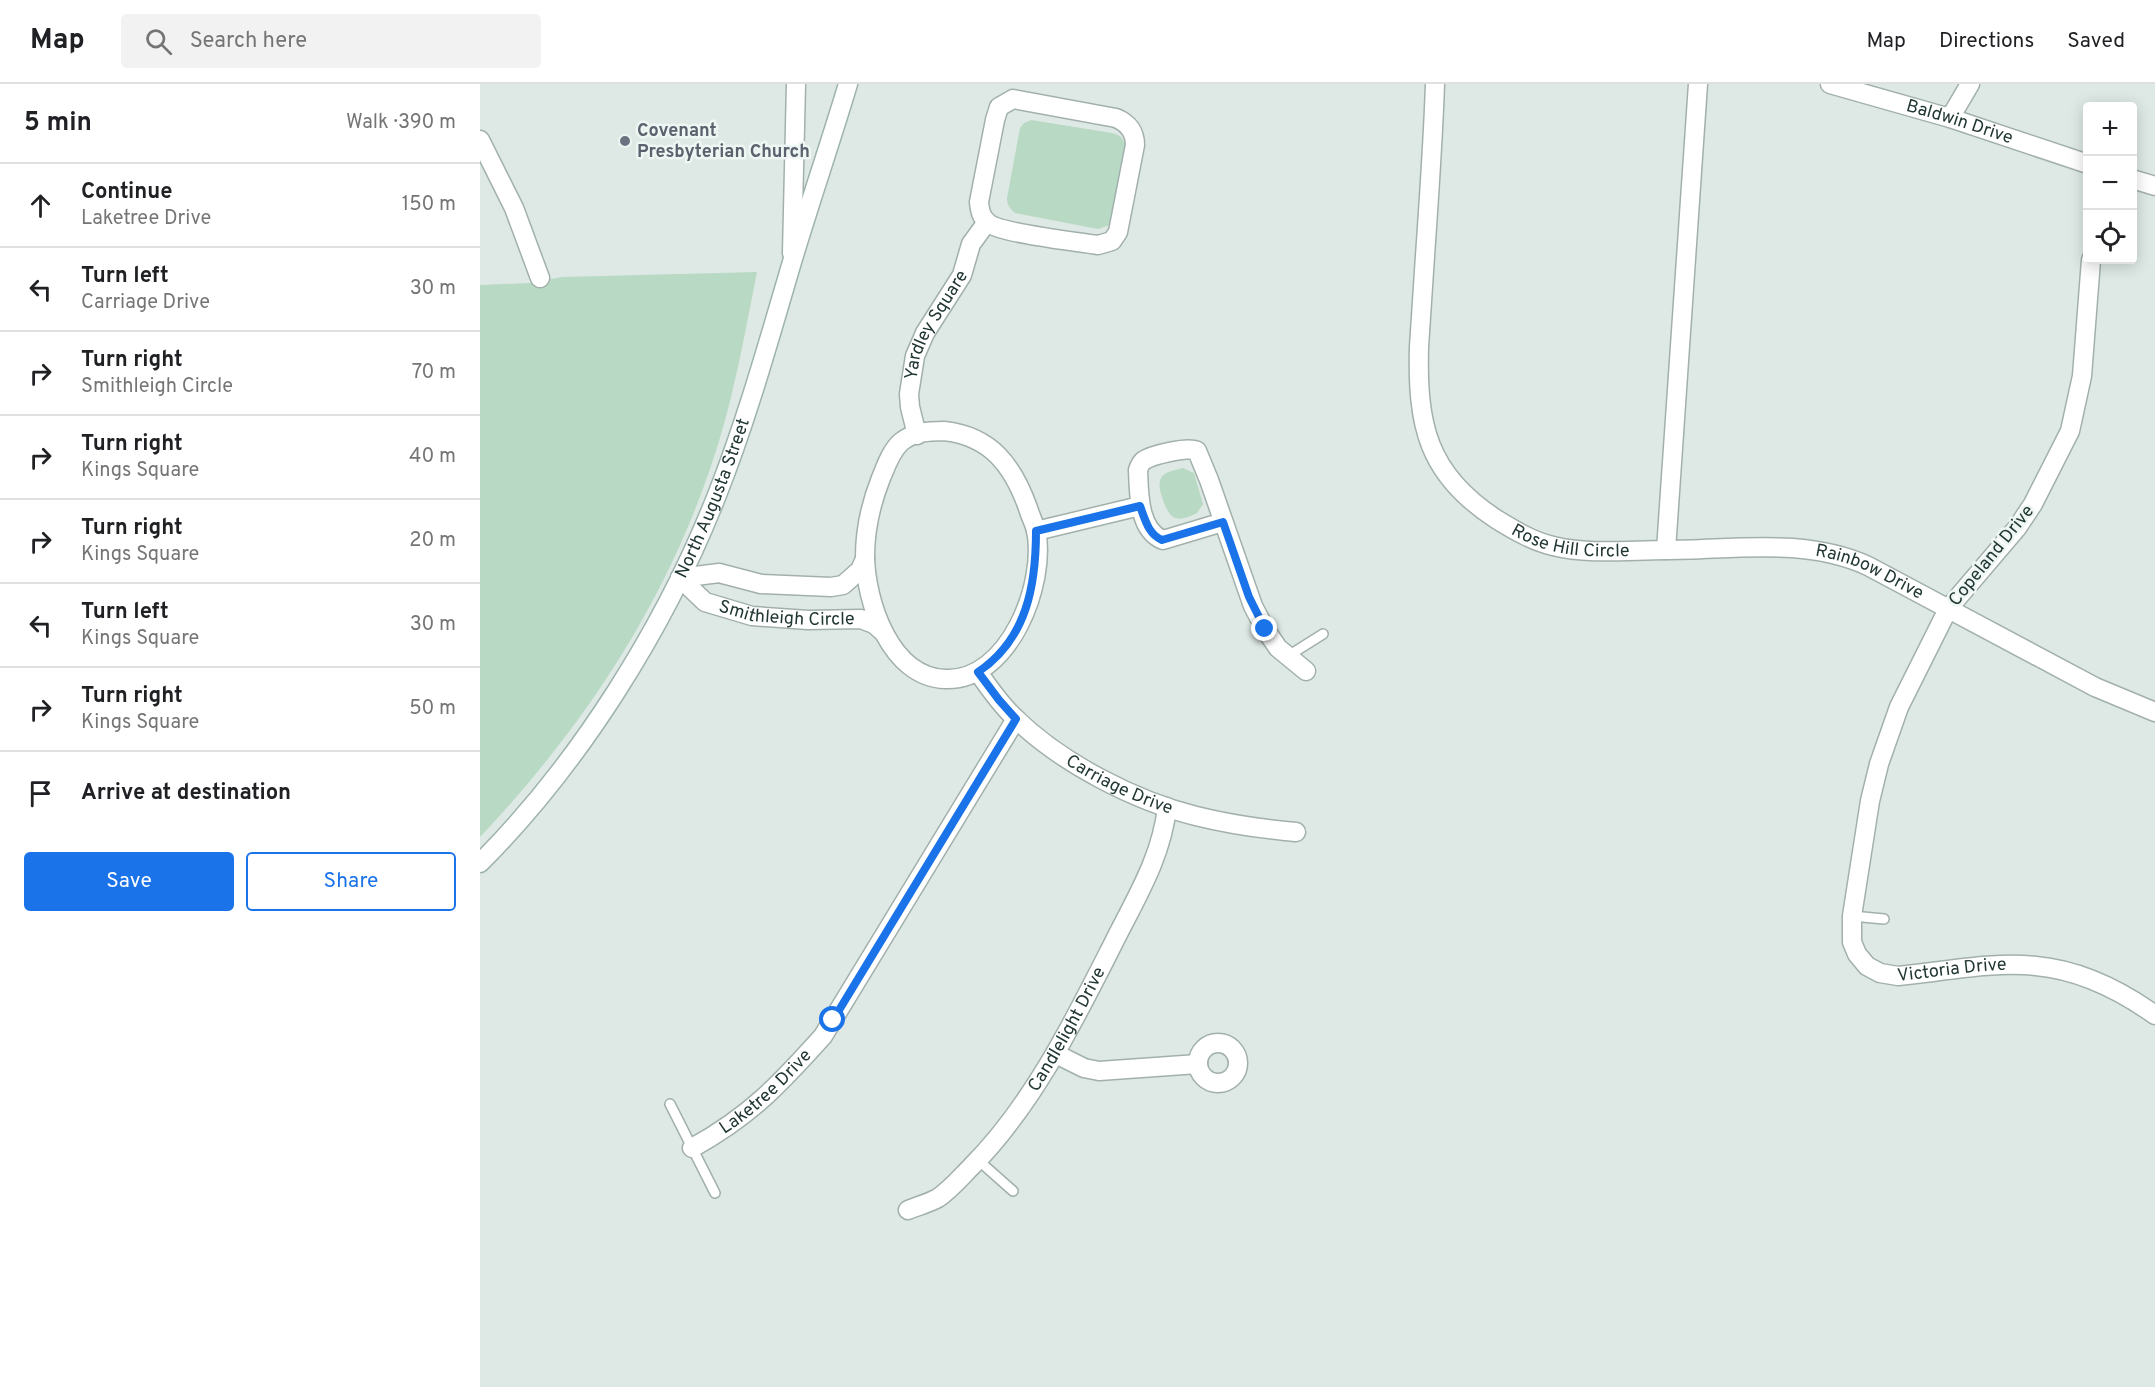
<!DOCTYPE html>
<meta charset="utf-8">
<style>
:root{--surface:#fff;--page:#f2f2f2;--text:#202124;--muted:#757577;--line:#e0e0e0;--accent:#1a73e8}
body{margin:0;font-family:Overpass,sans-serif;background:var(--page);color:var(--text)}
.controls{position:absolute;right:18px;top:18px;display:grid;overflow:hidden;border-radius:6px;box-shadow:0 3px 15px #0003}
.controls button{width:54px;height:54px;display:grid;place-items:center;padding:0;border:0;border-bottom:2px solid var(--line);background:var(--surface);color:var(--text);font:30px sans-serif}
.stop{position:absolute;width:18px;height:18px;margin:-14px;border:4px solid #1a73e8;border-radius:50%;background:#fff}
.stop.end{background:#1a73e8;border-color:#fff;box-shadow:0 2px 6px #0008}
.list{margin:0;padding:0;list-style:none}
h2{display:flex;justify-content:space-between;align-items:center;height:78px;margin:0;padding:0 24px;font-size:26px}
h2 small{font-size:20px;font-weight:400;color:var(--muted)}
.list li{display:grid;grid-template-columns:39px 1fr auto;gap:18px;align-items:center;box-sizing:border-box;height:84px;padding:0 24px;border-top:2px solid var(--line)}
.list b{display:block;font-size:22px;white-space:nowrap}
.list p{margin:0;font-size:20px;white-space:nowrap;color:var(--muted)}
.list em{font-size:20px;font-style:normal;color:var(--muted)}
.actions{display:flex;gap:12px;padding:18px 24px}
.actions a{flex:1;padding:14px 0;border:2px solid var(--accent);border-radius:6px;text-align:center;font-size:21px;color:var(--accent)}
.actions .main{background:var(--accent);color:#fff}
.icon{flex:none;width:33px;height:33px;fill:none;stroke:currentColor;stroke-width:2;stroke-linecap:round;stroke-linejoin:round}
.map{position:relative;flex:none;width:1675px;height:1303px;overflow:hidden}
header{display:flex;align-items:center;gap:36px;box-sizing:border-box;height:84px;padding:0 30px;background:var(--surface);border-bottom:2px solid var(--line)}
header strong{font-size:28px}
nav{display:flex;gap:33px;margin-inline-start:auto;font-size:21px}
.search{width:420px;height:54px;background:var(--page);display:flex;align-items:center;gap:15px;box-sizing:border-box;padding:0 21px;border-radius:6px;color:var(--muted);font-size:22px}
main{display:flex}
aside{flex:1;background:var(--surface)}
.map>svg:first-child{display:block}
</style>
<header>
<strong>Map</strong>
<div class="search"><svg class="icon" aria-label="search" viewBox="0 0 24 24"><circle cx="10" cy="10" r="6"/><path d="M15 15l6 6"/></svg>Search here</div>
<nav><a>Map</a><a>Directions</a><a>Saved</a></nav>
</header>
<main>
<aside>
<h2>5 min<small>Walk · 390 m</small></h2>
<ul class="list">
<li><svg class="icon" aria-label="ahead" viewBox="0 0 24 24"><path d="M12 20V5M6 11l6-6 6 6"/></svg><div><b>Continue</b><p>Laketree Drive</p></div><em>150 m</em></li>
<li><svg class="icon" aria-label="left" viewBox="0 0 24 24"><path d="M17 20v-9H6M10 6l-5 5 5 5"/></svg><div><b>Turn left</b><p>Carriage Drive</p></div><em>30 m</em></li>
<li><svg class="icon" aria-label="right" viewBox="0 0 24 24"><path d="M7 20v-9h11M14 6l5 5-5 5"/></svg><div><b>Turn right</b><p>Smithleigh Circle</p></div><em>70 m</em></li>
<li><svg class="icon" aria-label="right" viewBox="0 0 24 24"><path d="M7 20v-9h11M14 6l5 5-5 5"/></svg><div><b>Turn right</b><p>Kings Square</p></div><em>40 m</em></li>
<li><svg class="icon" aria-label="right" viewBox="0 0 24 24"><path d="M7 20v-9h11M14 6l5 5-5 5"/></svg><div><b>Turn right</b><p>Kings Square</p></div><em>20 m</em></li>
<li><svg class="icon" aria-label="left" viewBox="0 0 24 24"><path d="M17 20v-9H6M10 6l-5 5 5 5"/></svg><div><b>Turn left</b><p>Kings Square</p></div><em>30 m</em></li>
<li><svg class="icon" aria-label="right" viewBox="0 0 24 24"><path d="M7 20v-9h11M14 6l5 5-5 5"/></svg><div><b>Turn right</b><p>Kings Square</p></div><em>50 m</em></li>
<li><svg class="icon" aria-label="arrive" viewBox="0 0 24 24"><path d="M6 21V4h12l-3 4 3 4H6"/></svg><div><b>Arrive at destination</b></div></li>
</ul>
<div class="actions"><a class="main">Save</a><a>Share</a></div>
</aside>
<div class="map">
<svg width="1675" height="1303" viewBox="0 0 1675 1303">
<rect width="100%" height="100%" fill="#dee9e5"/>
<!-- green -->
<g fill="#b8d9c4">
<path d="M551,36L632,49C641,51 644,55 646,65L634,132L630,141L618,145L535,129C530,125 527,121 527,114L540,44L544,39Z"/>
<path d="M277,188C264,253 253,319 231,382C183,524 102,645 0,753V201L50,199L82,193Z"/>
<path d="M703,384L714,389L723,420L717,429C696,440 689,435 682,413C680,407 678,400 681,394C685,387 696,386 703,384Z"/>
</g>
<g fill="none" stroke-linecap="round" stroke-linejoin="round">
<!-- service casing -->
<g stroke="#a2b0ac" stroke-width="12">
<g id="service">
<path d="M808,572L843,550"/>
<path d="M1372,832L1404,835"/>
<path d="M190,1020L235,1109"/>
<path d="M498,1076L533,1107"/>
</g>
</g>
<!-- minor casing -->
<g stroke="#a2b0ac" stroke-width="21">
<g id="minor">
<path id="s1" d="M955,0C953,58 949,115 945,172C943,203 941,233 939,263C937,341 947,390 1016,435C1034,446 1052,457 1073,462C1109,471 1149,466 1186,466L1218,0"/>
<path id="s2" d="M1350,0L1470,34L1608,80"/>
<path d="M533,15L636,34C648,39 655,48 655,61L638,148L632,157L618,161C598,158 520,149 508,139C501,133 500,127 499,118L515,36L519,23Z"/>
<path d="M1470,34L1490,0"/>
<path d="M0,56L34,124L60,194"/>
<path d="M1652,95L1675,102"/>
<path id="s3" d="M1611,176L1602,292L1590,347L1553,420L1537,444L1468,525L1419,623L1399,680L1390,717L1372,832V858L1377,870L1387,882L1400,889L1418,892C1461,888 1514,877 1556,882C1600,886 1640,906 1675,931"/>
<path d="M464,347C511,352 533,382 548,424C550,431 554,439 556,446C567,499 529,598 465,595C410,593 386,518 385,473C385,446 391,419 401,394C406,382 411,367 421,358C433,348 449,347 464,347Z"/>
<path id="s4" d="M437,351L430,323L429,310L435,272L445,249L482,191L491,160L507,138"/>
<path d="M743,438L683,456C658,446 659,408 658,386C659,383 661,379 663,377C671,371 709,362 717,367L729,396L773,522L785,545L798,564L826,587"/>
<path d="M556,447L660,422"/>
<path id="s5" d="M1186,466C1254,466 1324,453 1388,482L1615,603L1675,628"/>
<path id="s6" d="M200,494L225,518L272,532L328,536L381,535L394,540L403,548"/>
<path d="M200,494L239,489L281,500L351,503L363,501L380,486L385,475"/>
<path id="s7" d="M498,588C509,604 521,621 535,634C581,679 655,717 716,732C748,740 782,745 816,748"/>
<circle cx="738" cy="979" r="20"/>
<path d="M576,970L604,984L619,987L718,980"/>
<path id="s8" d="M212,1064C270,1032 299,1001 343,952L536,635"/>
<path id="s9" d="M428,1126C438,1122 449,1119 458,1114C470,1106 481,1093 491,1083C553,1021 595,935 634,858C656,814 682,772 687,723"/>
</g>
</g>
<!-- tertiary casing -->
<g stroke="#a2b0ac" stroke-width="21">
<path id="tertiary" d="M312,169L316,0"/>
</g>
<!-- secondary casing -->
<g stroke="#9eb3ae" stroke-width="21">
<g id="secondary">
<path id="s10" d="M0,779C100,679 185,543 237,411C267,335 289,256 312,178C330,118 350,60 368,0"/>
</g>
</g>
<!-- service -->
<use href="#service" stroke="#fff" stroke-width="9"/>
<!-- minor -->
<use href="#minor" stroke="#fff" stroke-width="18"/>
<!-- tertiary -->
<use href="#tertiary" stroke="#fff" stroke-width="18"/>
<!-- secondary -->
<use href="#secondary" stroke="#fff" stroke-width="18"/>
</g>
<g fill="none" stroke-linecap="round" stroke-linejoin="round">
<!-- route -->
<path stroke="#1a73e8" stroke-width="8" d="M353,936L536,635L519,616L498,588C547,555 556,501 556,447L660,422C665,435 668,450 682,456L743,438L769,513L785,545"/>
</g>
<!-- markers -->
<circle fill="#6b7280" stroke="#eef6f3" stroke-width="2" cx="145" cy="57" r="6"/>
<g text-anchor="middle" dominant-baseline="central" stroke-width="5" stroke-linejoin="round" paint-order="stroke">
<!-- street labels -->
<g font-size="18" fill="#213733" stroke="#eef6f3">
<text stroke="none"><textPath href="#s2" startOffset="135">Baldwin Drive</textPath></text>
<text stroke="none"><textPath href="#s4" startOffset="117">Yardley Square</textPath></text>
<text stroke="none"><textPath href="#s10" startOffset="436">North Augusta Street</textPath></text>
<text stroke="none"><textPath href="#s1" startOffset="543">Rose Hill Circle</textPath></text>
<text transform="translate(1512 472) rotate(-51)">Copeland Drive</text>
<text stroke="none"><textPath href="#s5" startOffset="208">Rainbow Drive</textPath></text>
<text stroke="none"><textPath href="#s6" startOffset="118">Smithleigh Circle</textPath></text>
<text stroke="none"><textPath href="#s7" startOffset="184">Carriage Drive</textPath></text>
<text stroke="none"><textPath href="#s3" startOffset="856">Victoria Drive</textPath></text>
<text stroke="none"><textPath href="#s9" startOffset="246">Candlelight Drive</textPath></text>
<text stroke="none"><textPath href="#s8" startOffset="93">Laketree Drive</textPath></text>
</g>
<!-- worship labels -->
<g font-size="18" font-weight="bold" fill="#5b616d" stroke="#eef6f3" text-anchor="start">
<text x="157" y="47">Covenant<tspan x="157" dy="21">Presbyterian Church</tspan></text>
</g>
</g>
</svg>
<div class="controls">
<button>+</button>
<button>−</button>
<button><svg class="icon" aria-label="locate" viewBox="0 0 24 24"><circle cx="12" cy="12" r="6"/><path d="M12 2v4M12 18v4M2 12h4M18 12h4"/></svg></button>
</div>
<div class="stop" style="left:353px;top:936px"></div>
<div class="stop end" style="left:785px;top:545px"></div>
</div>
</main>
